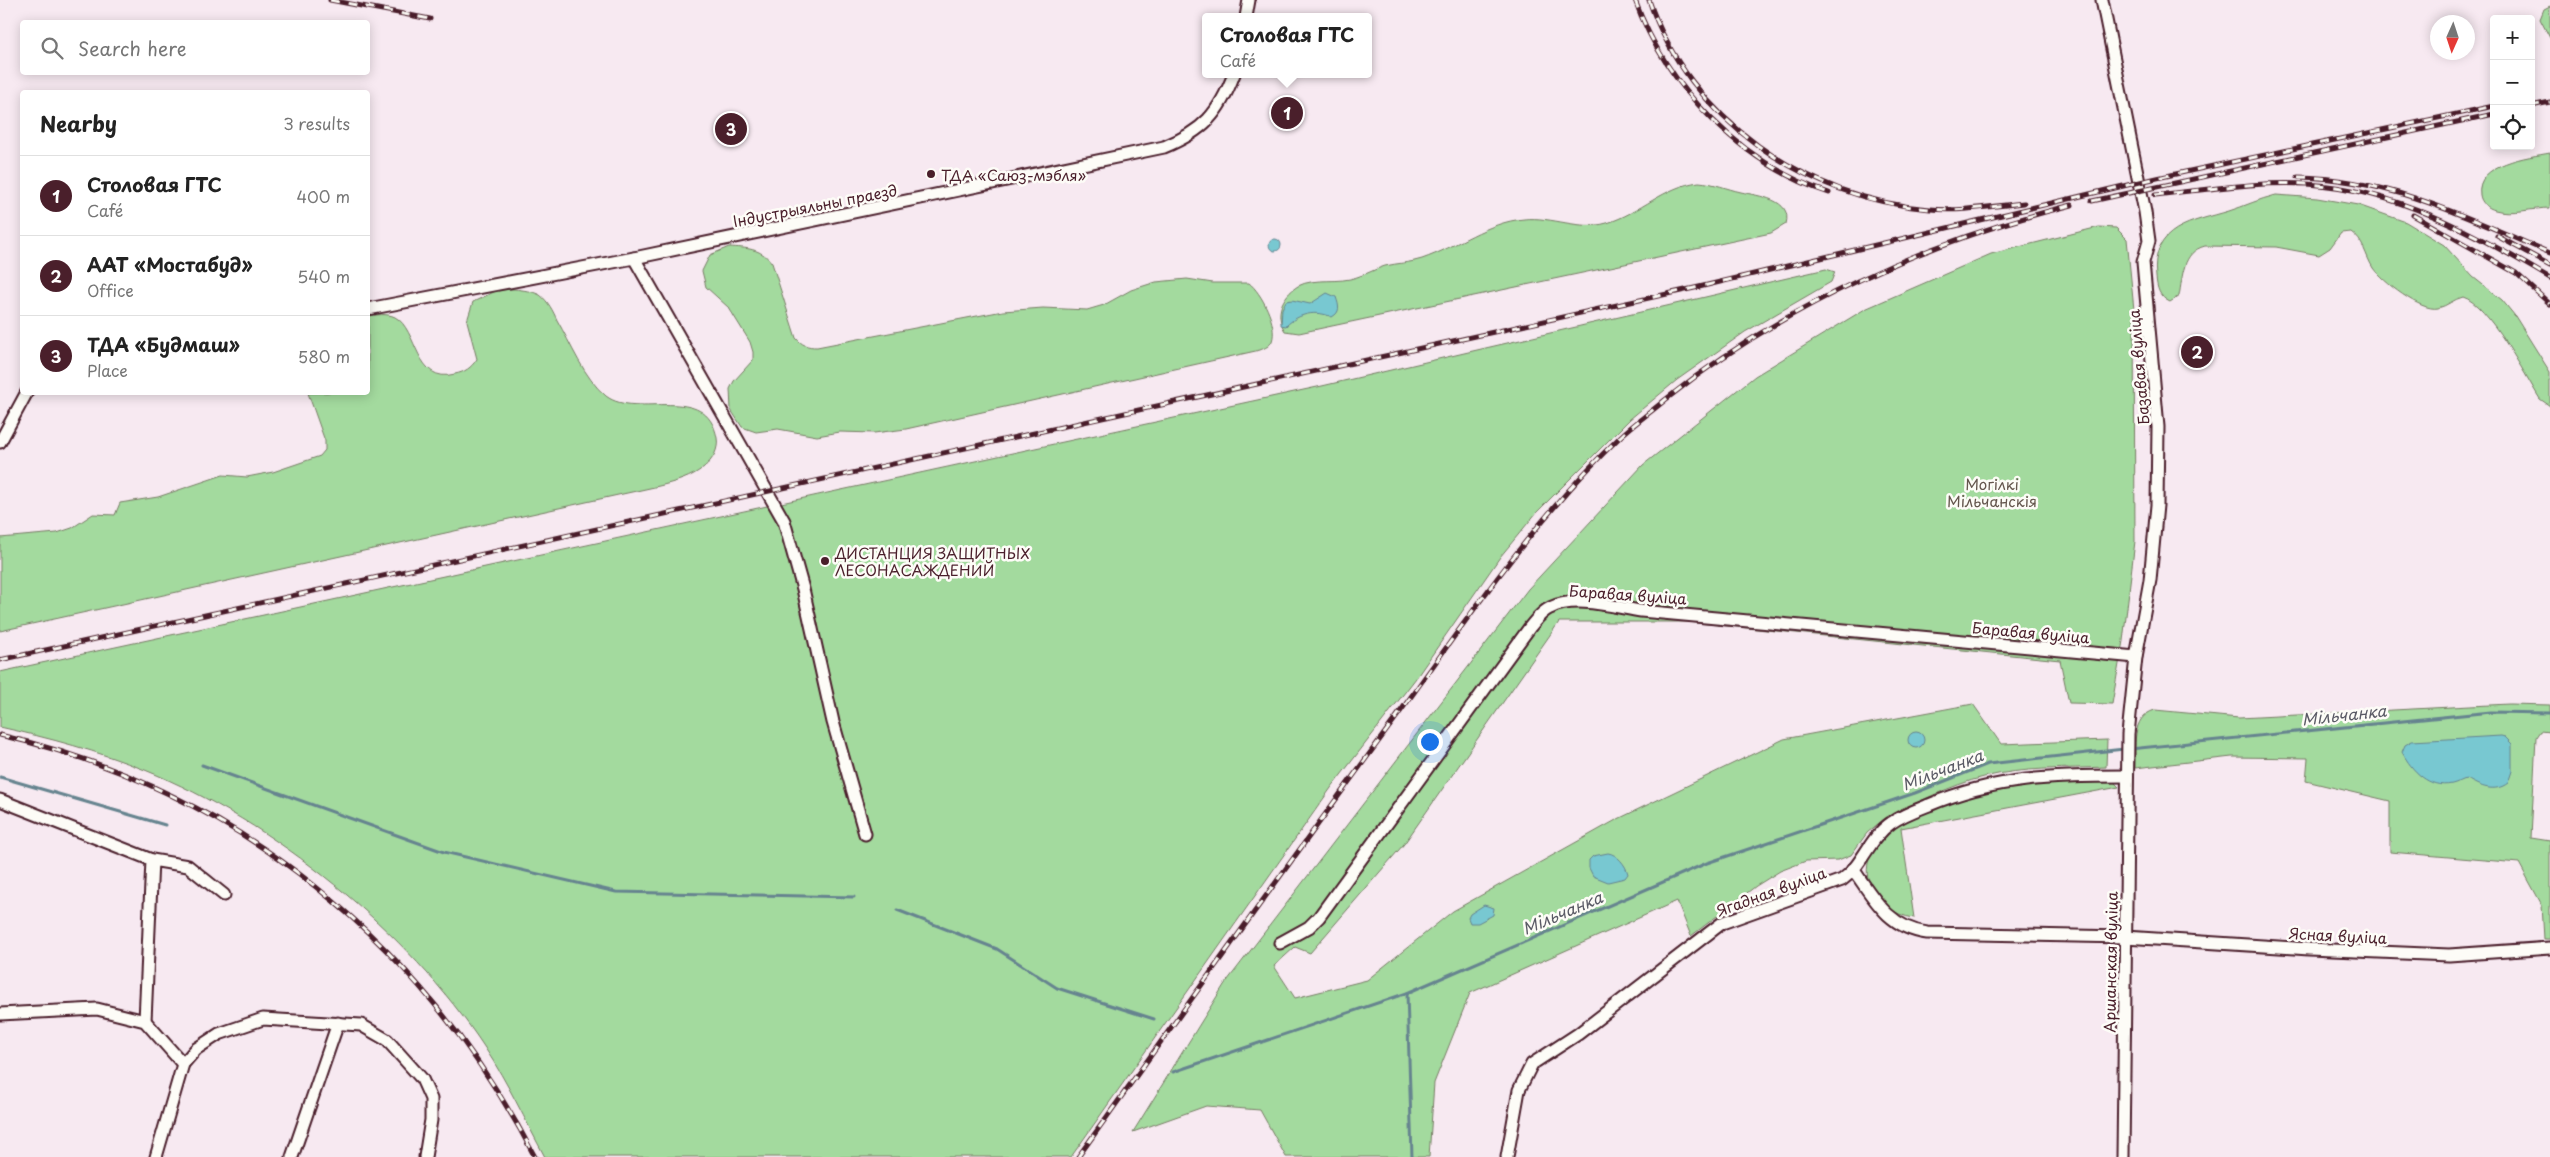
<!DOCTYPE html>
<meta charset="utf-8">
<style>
:root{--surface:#fff;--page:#f2f2f2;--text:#222;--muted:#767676;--line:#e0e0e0;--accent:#4a1f2b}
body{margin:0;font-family:"Playpen Sans",sans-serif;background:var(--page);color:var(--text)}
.controls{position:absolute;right:15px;top:15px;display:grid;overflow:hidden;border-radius:5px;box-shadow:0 2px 12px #0003}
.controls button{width:45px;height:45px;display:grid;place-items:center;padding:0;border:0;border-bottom:1px solid var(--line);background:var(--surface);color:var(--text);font:25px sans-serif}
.compass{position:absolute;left:2430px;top:15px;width:45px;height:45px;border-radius:50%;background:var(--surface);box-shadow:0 2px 12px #0003;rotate:183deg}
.you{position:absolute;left:1429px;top:741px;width:18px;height:18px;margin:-12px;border:4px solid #fff;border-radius:50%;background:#1a73e8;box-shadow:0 0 0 8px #1a73e833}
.badge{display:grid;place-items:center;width:32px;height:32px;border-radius:50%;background:var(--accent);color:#fff;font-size:16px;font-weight:700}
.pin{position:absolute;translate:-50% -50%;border:2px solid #fff;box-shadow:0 1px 5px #0006}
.popup{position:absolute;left:1202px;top:13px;width:170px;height:65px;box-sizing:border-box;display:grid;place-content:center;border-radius:5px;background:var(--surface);filter:drop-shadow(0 1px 4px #0005);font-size:16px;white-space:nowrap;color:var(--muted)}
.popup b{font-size:19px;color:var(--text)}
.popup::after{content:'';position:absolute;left:50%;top:100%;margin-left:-10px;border:10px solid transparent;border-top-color:var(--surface)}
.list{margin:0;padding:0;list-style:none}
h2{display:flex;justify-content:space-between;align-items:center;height:65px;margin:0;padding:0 20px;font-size:21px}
h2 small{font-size:16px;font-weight:400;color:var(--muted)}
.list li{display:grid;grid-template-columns:32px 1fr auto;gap:15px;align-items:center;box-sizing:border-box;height:80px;padding:0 20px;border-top:1px solid var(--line)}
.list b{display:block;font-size:19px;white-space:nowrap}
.list p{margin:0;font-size:16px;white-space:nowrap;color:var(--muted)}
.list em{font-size:16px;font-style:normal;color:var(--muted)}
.icon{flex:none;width:28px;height:28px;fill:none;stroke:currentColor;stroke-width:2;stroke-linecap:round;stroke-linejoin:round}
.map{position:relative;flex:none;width:2550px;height:1157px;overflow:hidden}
.search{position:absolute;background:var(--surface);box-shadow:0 2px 12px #0003;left:20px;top:20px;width:350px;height:55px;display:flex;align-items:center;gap:12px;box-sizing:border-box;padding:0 18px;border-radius:5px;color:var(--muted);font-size:19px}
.panel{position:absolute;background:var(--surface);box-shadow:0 2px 12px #0003;left:20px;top:90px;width:350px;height:305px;border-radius:5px}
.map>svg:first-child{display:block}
</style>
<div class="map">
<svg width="2550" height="1157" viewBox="0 0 2550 1157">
<rect width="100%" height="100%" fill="#f7e9f1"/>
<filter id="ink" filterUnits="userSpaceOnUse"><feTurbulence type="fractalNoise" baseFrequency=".02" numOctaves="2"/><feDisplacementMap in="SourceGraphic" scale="10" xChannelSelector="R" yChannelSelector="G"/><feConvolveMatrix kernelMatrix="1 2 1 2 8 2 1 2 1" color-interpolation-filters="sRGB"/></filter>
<g filter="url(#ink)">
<!-- green -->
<g fill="#a3da9e" stroke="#767c64">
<path d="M2550,6V38L2540,19L2544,9Z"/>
<path d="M2550,153V208C2533,208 2512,215 2495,210C2488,208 2481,203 2480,195C2475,163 2529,157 2550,153Z"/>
<path d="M1699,182C1714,183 1727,189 1741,192C1758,196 1793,199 1786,224L1771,233L1299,333L1285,331C1274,314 1282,296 1298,286C1315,277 1339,284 1357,277C1367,274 1375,269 1385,266C1398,263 1410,263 1422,259C1457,247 1487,222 1524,219C1552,216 1580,231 1607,223C1640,213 1665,186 1699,182Z"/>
<path d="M2276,195L2317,198L2358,205L2406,222L2444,245L2473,277L2502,300L2515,316L2550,372V406L2540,399C2525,375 2488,304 2463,297C2454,299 2447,306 2438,308C2421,312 2382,281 2373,268C2365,255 2364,241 2351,232L2341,233L2330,248L2319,255L2276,247L2205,246C2182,252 2183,276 2179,296L2170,302C2159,297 2157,288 2156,277C2150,226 2193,222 2229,211C2245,206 2259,199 2276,195Z"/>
<path d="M2099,227L2116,228L2127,239L2134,310L2135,541L2123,641L2112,704L2069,703L2060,660L1688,622H1559L1404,844L1310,953L1295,947L1274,966L1295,998L1367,980L1453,911L1616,820L1784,739L1973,704L2001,744L2107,740L2106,767C2066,769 2024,767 1984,777C1950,785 1917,803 1885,818L1867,833L1851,855L1838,860L1806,861L1780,871L1756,886L1691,936L1677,901L1470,993L1434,1083L1429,1157H1286L1260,1110L1206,1106L1133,1132L1224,985L1528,589L1643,465L1755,376L1865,309L1991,254Z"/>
<path d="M729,247C746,248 761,248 772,263L796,338C802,345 807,347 817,347L1003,311L1043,308L1087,310L1104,305L1131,290L1156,282L1187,279L1213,283H1249C1261,292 1278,325 1272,341C1270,346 1265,348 1260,350L906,429L874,433L840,432L817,436L778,429L756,432L742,427L731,410L730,389L734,381L753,360V352L750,342L729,308L706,287L702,271L710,255Z"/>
<path d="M1826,269L1835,272L1831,282L1745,332L1677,380L1630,419L1537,512L1500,557L1416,678L1331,788L1071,1157H545C525,1120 508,1083 485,1048C408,931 274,822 145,770C98,751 49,738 0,727V672L1322,386Z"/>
<path d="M514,289C523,290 532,291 540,295C548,301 553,311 557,320C571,344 584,378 606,396C637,420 707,381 717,438C719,449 713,460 704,467C691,478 675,482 659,486L0,631V538L57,533L72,528L93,514L115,515L120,503L158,497L223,475L247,477L273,472L320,456L325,450V441L308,393L368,392V316C376,315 387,313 395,317C418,329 415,385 455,374C465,372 471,368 477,359L467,321L473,302L498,290Z"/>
<path d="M2509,704L2550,705V732L2540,731L2536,737L2531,838L2550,841V939H2544L2542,905L2519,863L2390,852V801L2306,781L2308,758L2232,757L2135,768C2136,747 2130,717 2155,710L2239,718Z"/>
<path d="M2114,782L2119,787L1901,828L1914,918C1893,915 1882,904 1871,886C1865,876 1867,863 1871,853C1887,814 1980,791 2019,786C2050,782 2082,783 2114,782Z"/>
</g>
<!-- water -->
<g fill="#78c8d1" stroke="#66848f">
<circle cx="1275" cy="245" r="6"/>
<path d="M1327,293L1336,297C1339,306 1341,312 1332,317C1316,310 1299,313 1286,326L1281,325L1282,309L1286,301L1292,300L1310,304Z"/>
<circle cx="1916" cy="740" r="8"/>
<path d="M2501,736L2505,737L2512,744V771L2508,783C2495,793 2480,787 2467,779C2461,779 2458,783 2452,784C2429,789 2412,771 2402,752L2405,745L2412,741Z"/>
<path d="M1608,853C1617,854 1626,865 1628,874L1625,878L1608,882L1593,876L1589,868V860L1593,856Z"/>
<path d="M1484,905L1494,908L1493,915L1478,923H1470L1468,918L1470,914Z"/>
</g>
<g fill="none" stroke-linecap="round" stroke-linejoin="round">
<!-- stream -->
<g stroke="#66848f" stroke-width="3">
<path d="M2130,749L2491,712L2550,713"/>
<path d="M202,765L444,852L616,892L854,897"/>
<path d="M0,777L165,825"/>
<path d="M897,910L997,949L1057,988L1154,1019"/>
<path d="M1407,993L1412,1157"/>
<path d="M1173,1072L1407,993L1707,863L1915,793L1988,764L2124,749"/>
</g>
<!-- minor casing -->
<g stroke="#4a1f2b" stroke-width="15">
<g id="minor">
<path d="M2102,0L2145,212L2149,241L2143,262L2158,427L2157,505L2150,580L2136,657L2128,734L2123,1157"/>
<path d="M1246,17L1249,0"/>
<path d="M634,258L784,521L803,589L833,722L865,834"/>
<path d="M368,309L634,258L1164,147C1203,131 1219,114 1234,74"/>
<path d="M0,442L27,392"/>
<path d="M0,800L152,860"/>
<path d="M1853,869C1874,899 1889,928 1927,933L2125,937L2309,949L2449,955L2550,948"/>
<path d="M1280,943L1309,927L1319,917L1530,627C1536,620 1541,612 1550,608C1575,595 1614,607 1641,611L2136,657"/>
<path d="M0,1014L97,1009L145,1021L183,1064L196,1049L219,1034L263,1019L361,1025L387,1040L422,1079L431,1099V1120L425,1157"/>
<path d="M145,1021L152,860L188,866L224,895"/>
<path d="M156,1157L183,1064"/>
<path d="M292,1157L338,1023"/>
<path d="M1507,1157L1519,1090L1532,1064L1578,1034L1722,923L1842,880C1863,865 1869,838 1891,823C1902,815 1916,810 1929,805C1995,777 2056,776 2127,776"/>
</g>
</g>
<!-- minor -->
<use href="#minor" stroke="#fdfcf7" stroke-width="11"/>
<!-- rail casing -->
<g stroke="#4a1f2b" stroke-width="5">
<g id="rail">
<path d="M330,0L430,19"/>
<path d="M1635,0C1666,87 1742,164 1829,193"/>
<path d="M1649,0C1689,120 1807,199 1930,209C1961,212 1993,206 2024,203"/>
<path d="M2531,106L2550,102"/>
<path d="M2298,177C2388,178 2469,218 2550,253"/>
<path d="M2155,195C2205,190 2257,181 2307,184C2395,189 2476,234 2550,278"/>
<path d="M2092,201L2494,114"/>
<path d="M2413,215L2516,273L2550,304"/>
<path d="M2497,236L2550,265"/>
<path d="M0,660L1699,287L2157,178L2494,106"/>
<path d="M0,735C238,790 423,942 535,1157"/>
<path d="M1078,1157C1183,1011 1288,864 1395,719C1465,622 1534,519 1621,436C1635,423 1651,412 1665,400C1783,306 1926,241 2072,205"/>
</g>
</g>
<!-- rail -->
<use href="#rail" stroke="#fdfcf7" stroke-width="3" stroke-dasharray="9" stroke-linecap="butt"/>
</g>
</g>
<!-- markers -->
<g fill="#4a1f2b" stroke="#fdfcf7" stroke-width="2">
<circle cx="931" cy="174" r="5"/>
<circle cx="825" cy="561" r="5"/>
</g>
<g text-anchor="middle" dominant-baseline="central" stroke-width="5" stroke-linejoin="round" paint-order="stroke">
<!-- poi labels -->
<g font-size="15" fill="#4a1f2b" stroke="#fdfcf7" text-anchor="start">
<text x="941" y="174">ТДА «Саюз-мэбля»</text>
<text x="835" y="552">ДИСТАНЦИЯ ЗАЩИТНЫХ<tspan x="835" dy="17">ЛЕСОНАСАЖДЕНИЙ</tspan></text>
</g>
<!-- street labels -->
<g font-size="15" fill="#4a1f2b" stroke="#fdfcf7">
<text transform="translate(815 205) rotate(-11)">Індустрыяльны праезд</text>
<text transform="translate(2138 367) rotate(-95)">Базавая вуліца</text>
<text transform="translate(1628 594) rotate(4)">Баравая вуліца</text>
<text transform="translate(2031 632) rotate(5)">Баравая вуліца</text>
<text transform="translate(1771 891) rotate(-20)">Ягадная вуліца</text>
<text transform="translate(2338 935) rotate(3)">Ясная вуліца</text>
<text transform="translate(2110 962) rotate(-89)">Аршанская вуліца</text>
</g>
<!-- park labels -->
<g font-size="15" fill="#65574e" stroke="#fdfcf7">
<text x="1992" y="483">Могілкі<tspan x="1992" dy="17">Мільчанскія</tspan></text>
</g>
<!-- water labels -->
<g font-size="16" font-style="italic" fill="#5a5a65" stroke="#fdfcf7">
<text transform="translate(2344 714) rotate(-6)">Мільчанка</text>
<text transform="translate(1942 769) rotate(-21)">Мільчанка</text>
<text transform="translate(1562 912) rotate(-23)">Мільчанка</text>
</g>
</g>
</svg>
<div class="controls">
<button>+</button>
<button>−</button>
<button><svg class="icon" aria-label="locate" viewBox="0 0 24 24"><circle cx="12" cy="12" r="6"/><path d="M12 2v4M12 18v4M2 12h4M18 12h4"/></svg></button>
</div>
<svg class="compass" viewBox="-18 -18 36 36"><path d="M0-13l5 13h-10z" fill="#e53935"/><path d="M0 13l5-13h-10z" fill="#767676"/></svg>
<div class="you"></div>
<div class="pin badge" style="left:1287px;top:113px">1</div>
<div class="popup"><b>Столовая ГТС</b>Café</div>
<div class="pin badge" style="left:2197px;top:352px">2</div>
<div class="pin badge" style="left:731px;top:129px">3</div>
<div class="search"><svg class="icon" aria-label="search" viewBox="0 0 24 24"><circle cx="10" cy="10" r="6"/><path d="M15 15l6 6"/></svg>Search here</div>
<section class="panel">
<h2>Nearby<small>3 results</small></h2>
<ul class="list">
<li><span class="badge">1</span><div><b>Столовая ГТС</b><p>Café</p></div><em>400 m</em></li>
<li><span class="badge">2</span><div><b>ААТ «Мостабуд»</b><p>Office</p></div><em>540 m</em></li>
<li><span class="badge">3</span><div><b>ТДА «Будмаш»</b><p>Place</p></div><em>580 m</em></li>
</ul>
</section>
</div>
